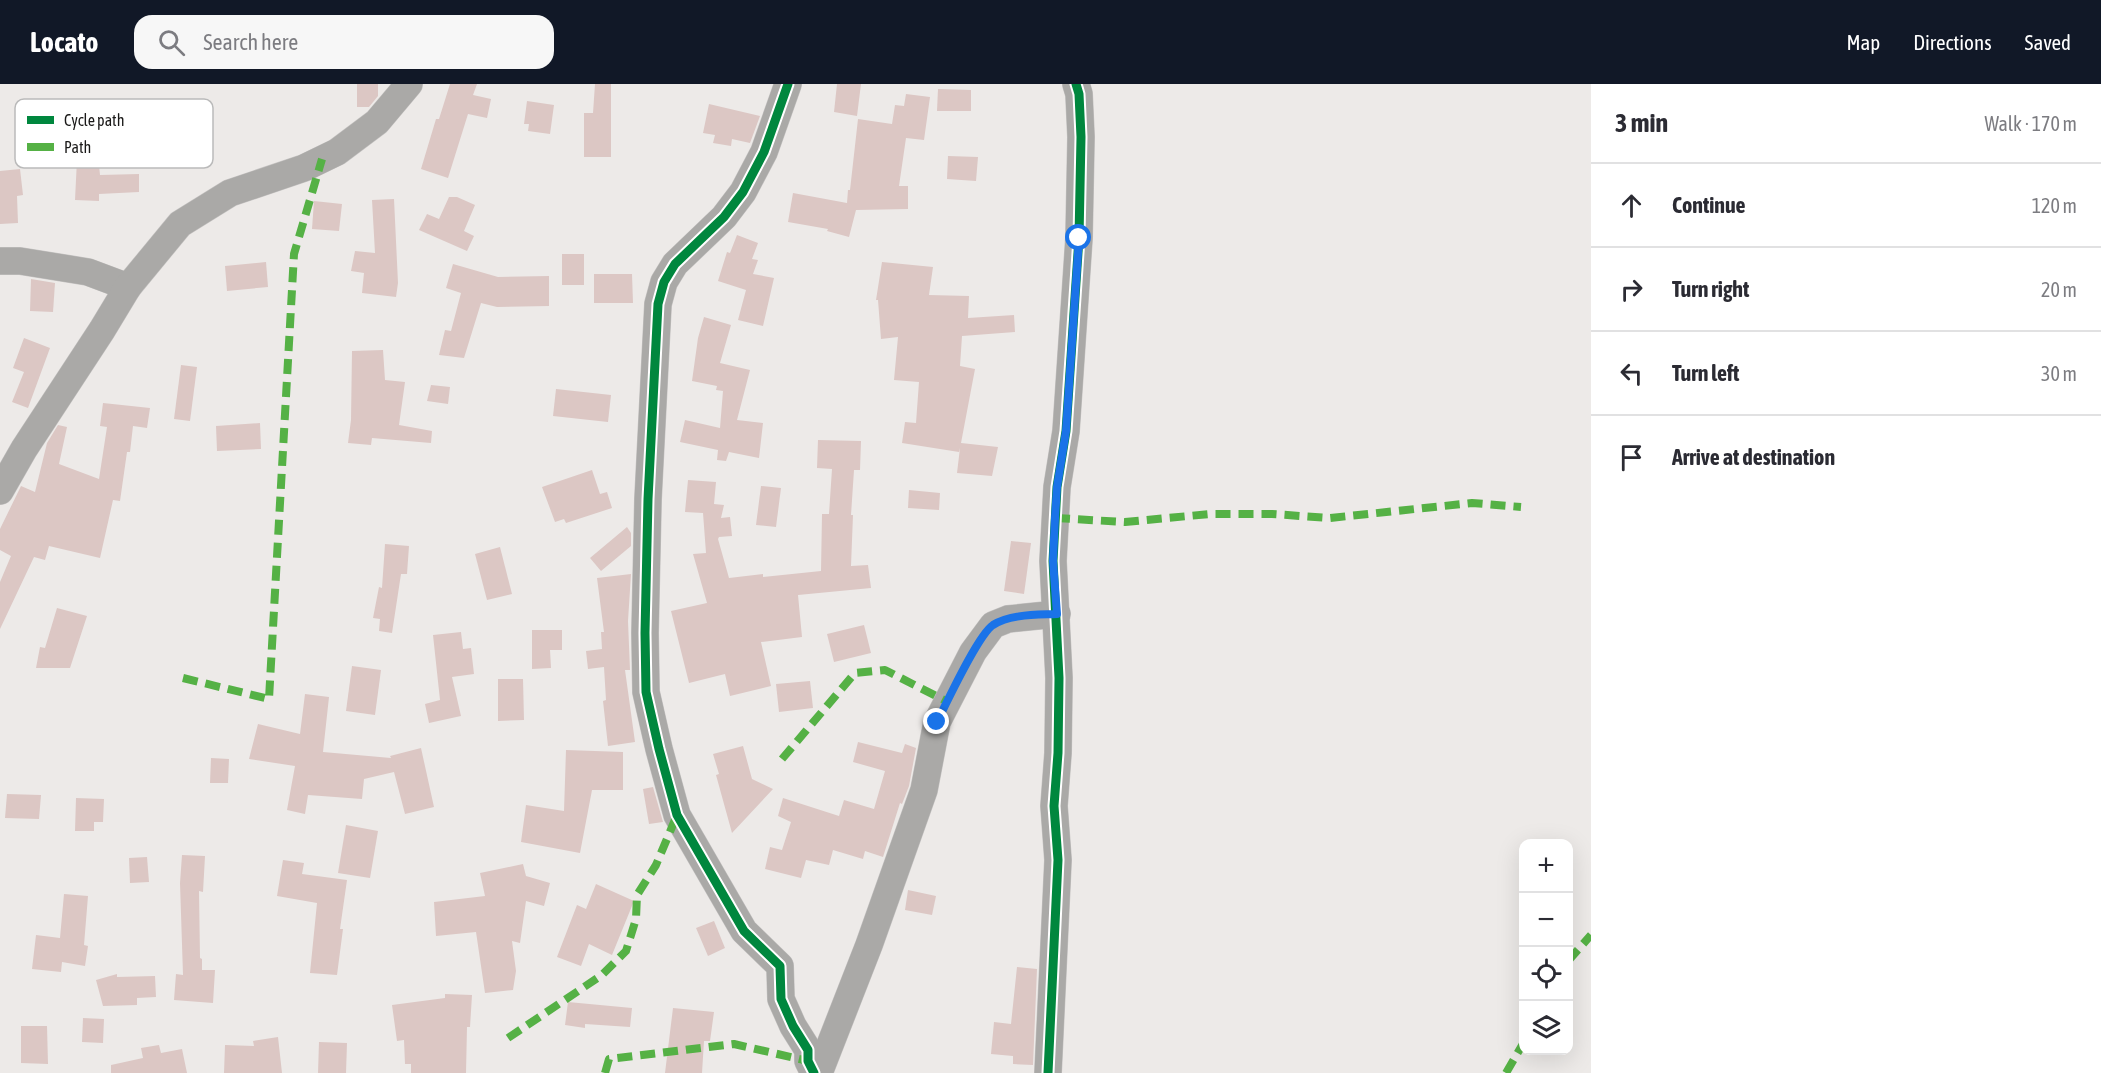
<!DOCTYPE html>
<meta charset="utf-8">
<style>
:root{--surface:#fff;--page:#f7f7f7;--text:#2b2b33;--muted:#7c7c81;--line:#e1e1e2;--accent:#111827}
body{margin:0;font-family:"Asap Condensed",sans-serif;background:var(--page);color:var(--text)}
.controls{position:absolute;right:18px;bottom:18px;display:grid;overflow:hidden;border-radius:12px;box-shadow:0 6px 24px #0002}
.controls button{width:54px;height:54px;display:grid;place-items:center;padding:0;border:0;border-bottom:2px solid var(--line);background:var(--surface);color:var(--text);font:30px sans-serif}
.stop{position:absolute;width:18px;height:18px;margin:-14px;border:4px solid #1a73e8;border-radius:50%;background:#fff}
.stop.end{background:#1a73e8;border-color:#fff;box-shadow:0 2px 6px #0008}
.list{margin:0;padding:0;list-style:none}
h2{display:flex;justify-content:space-between;align-items:center;height:78px;margin:0;padding:0 24px;font-size:26px}
h2 small{font-size:20px;font-weight:400;color:var(--muted)}
.list li{display:grid;grid-template-columns:39px 1fr auto;gap:18px;align-items:center;box-sizing:border-box;height:84px;padding:0 24px;border-top:2px solid var(--line)}
.list b{display:block;font-size:22px;white-space:nowrap}
.list em{font-size:20px;font-style:normal;color:var(--muted)}
.icon{flex:none;width:33px;height:33px;fill:none;stroke:currentColor;stroke-width:2;stroke-linecap:round;stroke-linejoin:round}
.map{position:relative;flex:none;width:1591px;height:989px;overflow:hidden}
header{display:flex;align-items:center;gap:36px;box-sizing:border-box;height:84px;padding:0 30px;background:var(--accent);color:#fff}
header strong{font-size:28px}
nav{display:flex;gap:33px;margin-inline-start:auto;font-size:21px}
.search{width:420px;height:54px;background:var(--page);display:flex;align-items:center;gap:15px;box-sizing:border-box;padding:0 21px;border-radius:18px;color:var(--muted);font-size:22px}
main{display:flex}
aside{flex:1;background:var(--surface)}
.map>svg:first-child{display:block}
</style>
<header>
<strong>Locato</strong>
<div class="search"><svg class="icon" aria-label="search" viewBox="0 0 24 24"><circle cx="10" cy="10" r="6"/><path d="M15 15l6 6"/></svg>Search here</div>
<nav><a>Map</a><a>Directions</a><a>Saved</a></nav>
</header>
<main>
<div class="map">
<svg width="1591" height="989" viewBox="0 0 1591 989">
<rect width="100%" height="100%" fill="#edeae8"/>
<!-- building -->
<g fill="#dcc7c4">
<path d="M357,0H378V12L369,23H357Z"/>
<path d="M450,0H477L473,11L491,15L487,34L468,30L448,94L421,85L436,35H439Z"/>
<path d="M595,0H611V73H584V29H593Z"/>
<path d="M837,0H861L857,32L834,28Z"/>
<path d="M938,5L971,6V27H937Z"/>
<path d="M906,10L930,13L924,56L906,54L899,102H908V125L856,126L849,153L827,147L828,145L788,138L793,109L847,119L848,106H850L858,35L892,40L895,21L904,22Z"/>
<path d="M527,17L554,21L550,50L528,47L529,40H524Z"/>
<path d="M709,20L760,32L750,59L732,55L731,62L713,59L715,51L703,49Z"/>
<path d="M96,53L100,91L139,90V108L99,110V117L75,116L78,55Z"/>
<path d="M948,72L978,73L976,97L947,95Z"/>
<path d="M20,85L23,111L17,112L18,139L0,140V87Z"/>
<path d="M449,113H457L475,121L464,147L474,152L467,167L419,146L427,130L439,135Z"/>
<path d="M394,115L398,199L396,213L362,209L364,189L351,187L355,167L375,169L372,116Z"/>
<path d="M314,117L342,120L339,147L312,145Z"/>
<path d="M737,151L758,159L752,175L758,176L753,190L774,194L763,242L738,236L746,206L718,197L727,168L730,169Z"/>
<rect x="562" y="170" width="22" height="31"/>
<path d="M266,178L268,203L227,207L225,182Z"/>
<path d="M882,178L933,183L929,211L969,212L968,234L1014,231L1015,248L962,252L960,282L975,285L961,359L998,363L992,392L957,389L960,364L959,368L902,359L905,338L916,339L919,298L894,296L898,253L881,255L878,216H876Z"/>
<path d="M453,180L498,193L549,192V222L497,223L481,219L464,274L439,271L445,246L451,247L461,209L446,204Z"/>
<path d="M594,190H632L633,219H594Z"/>
<path d="M31,195L55,199L53,228L30,227Z"/>
<path d="M704,233L731,241L720,279L750,286L737,336L763,339L759,374L729,368L726,377L717,376L718,366L680,358L685,336L720,344L723,307L716,306L717,302L692,297L698,254Z"/>
<path d="M24,254L50,264L28,324L12,318L24,288L13,284Z"/>
<path d="M383,266L385,296L405,298L399,341L432,347L431,359L372,354L371,361L348,359L351,336L352,267Z"/>
<path d="M181,281L197,283L190,337L174,335Z"/>
<path d="M431,301L450,303L448,320L427,317Z"/>
<path d="M556,305L611,311L608,338L553,332Z"/>
<path d="M103,319L150,324L147,344L133,342L130,368H127L120,417L113,416L100,474L49,462L45,476L34,473L0,545V498L11,472L0,466V445L21,402L35,408L47,359L58,341L67,343L59,380L99,395L107,343L100,342Z"/>
<path d="M260,339L261,365L217,367L216,342Z"/>
<path d="M818,356L861,357L860,386H854L851,431H853L851,482L868,481L871,504L798,511L802,553L761,558L771,602L730,612L725,590L689,599L671,527L707,519L693,470L706,469L703,429L685,428L688,396L716,398L714,420L724,421L721,434L730,433L732,452L719,453L718,455L729,494L763,490V493L821,487L822,430H829L832,385L817,384Z"/>
<path d="M592,386L600,410L607,408L612,424L566,439L564,435L555,438L542,403Z"/>
<path d="M761,402L781,404L776,443L756,441Z"/>
<path d="M909,406L940,409L939,426L908,424Z"/>
<path d="M627,443L631,449V462L601,487L590,474Z"/>
<path d="M1011,457L1031,459L1024,510L1004,507Z"/>
<path d="M385,460L409,462L407,490H401L392,549L379,547L380,535L373,534L379,503L382,504Z"/>
<path d="M500,463L512,510L487,516L475,470Z"/>
<path d="M631,490L628,537L630,586H625L635,658L608,662L603,617L606,616L604,583L588,585L586,567L602,565L601,548H604L597,494Z"/>
<path d="M57,524L87,532L70,584H36L40,563L45,564Z"/>
<path d="M864,541L871,569L834,578L827,550Z"/>
<path d="M532,546H562V566H550L551,584L532,585Z"/>
<path d="M461,548L463,565L471,564L474,590L452,593L461,632L429,639L425,620L440,616L433,551Z"/>
<path d="M352,582L381,586L375,631L346,627Z"/>
<path d="M498,595H523L524,636L498,637Z"/>
<path d="M810,597L813,624L779,628L776,600Z"/>
<path d="M305,610L329,613L323,668L391,674L390,672L421,664L434,723L405,730L394,688L364,695L362,715L308,711L305,730L287,726L295,682L249,675L258,640L300,650Z"/>
<path d="M858,658L902,669L905,660L916,664L909,702L902,720L900,719L883,773L865,767L863,775L833,766L829,781L806,776L801,794L765,785L770,763L782,766L791,738L778,732L783,714L839,732L844,716L874,725L885,687L853,678Z"/>
<path d="M743,662L752,695L773,705L732,749L716,691L719,690L713,670Z"/>
<path d="M566,666L623,668V706H592L580,769L521,758L526,721L564,727Z"/>
<path d="M211,674L229,675L228,699H210Z"/>
<path d="M653,703L663,738L649,740L643,705Z"/>
<path d="M7,710L41,711L39,735L5,734Z"/>
<path d="M76,714L104,715L103,738H94V747H75Z"/>
<path d="M346,741L378,747L370,794L338,789Z"/>
<path d="M182,771L205,772L203,808L199,807L200,874L202,875V886H215L213,919L174,916L176,890L183,891L180,799Z"/>
<path d="M147,773L149,798L130,799L129,774Z"/>
<path d="M283,776L304,779L302,790L347,796L340,845H343L337,891L310,889L317,819L277,812Z"/>
<path d="M523,780L526,792L550,799L544,822L526,817L520,859L512,857L516,887L513,906L485,909L476,848L436,852L434,818L485,812L480,789Z"/>
<path d="M596,800L634,817L612,871L589,860L581,882L557,873L577,821L586,825Z"/>
<path d="M908,806L936,812L932,831L905,826Z"/>
<path d="M64,810L88,812L84,861L88,862L85,882L62,878L61,888L32,885L36,851L60,854Z"/>
<path d="M714,837L725,864L708,872L696,844Z"/>
<path d="M1017,883L1037,885L1033,981L1013,980V972L991,970L994,938L1011,940Z"/>
<path d="M117,890V893L155,892L156,913L137,914V921L103,922L96,896Z"/>
<path d="M445,910L472,911L470,943H467L466,989H411V980H405L404,956L397,957L392,921L445,914Z"/>
<path d="M568,918L632,924L630,943L585,940V944L565,941Z"/>
<path d="M673,924L714,928L710,957H704L702,989H665Z"/>
<path d="M83,934L104,935L103,959L82,958Z"/>
<path d="M21,942H47L48,980L21,979Z"/>
<path d="M278,953L282,989H224L225,961L254,962L253,957Z"/>
<path d="M319,958L347,959L346,989H318Z"/>
<path d="M159,961L161,969L182,965L187,989H111V981L143,974L141,964Z"/>
</g>
<g fill="none" stroke-linecap="round" stroke-linejoin="round">
<!-- minor casing -->
<g stroke="#c6c4c3" stroke-width="28">
<g id="minor">
<path d="M788,0L764,68L743,108L724,133L675,180L664,198L658,220L648,415L645,549L646,608L659,665L677,731L744,847L780,882L781,915L793,942L808,966V977L814,989"/>
<path d="M0,177H20L88,188L128,203"/>
<path d="M0,407L24,365L102,246L128,203L180,140L230,109L304,84L337,68L377,38L409,0"/>
<path d="M819,989L869,861L924,706L937,638L973,568L993,541L1008,535L1057,530"/>
<path d="M1048,989L1058,776L1054,722L1058,669L1059,594L1053,477L1057,403L1066,347L1079,154L1081,53L1079,10L1076,0"/>
</g>
</g>
<!-- minor -->
<use href="#minor" stroke="#aaa9a7" stroke-width="27"/>
<!-- quiet -->
<g stroke="#55b145" stroke-width="8" stroke-dasharray="15 8" stroke-linecap="butt">
<path d="M1055,434L1125,438L1210,430H1272L1330,434L1472,419L1521,423"/>
<path d="M183,594L269,615L294,170L322,75"/>
<path d="M782,675L855,589L885,586L948,618"/>
<path d="M1568,877L1591,851"/>
<path d="M508,954L602,891L626,867L636,835L637,811L656,781L677,731"/>
<path d="M605,989L609,975L734,960L808,977"/>
<path d="M1506,989L1524,958"/>
</g>
<!-- cycleway casing -->
<g stroke="#fff" stroke-width="13">
<g id="cycleway">
<path d="M788,0L764,68L743,108L724,133L675,180L664,198L658,220L648,415L645,549L646,608L659,665L677,731L744,847L780,882L781,915L793,942L808,966V977L814,989"/>
<path d="M1048,989L1058,776L1054,722L1058,669L1059,594L1053,477L1057,403L1066,347L1079,154L1081,53L1079,10L1076,0"/>
</g>
</g>
<!-- cycleway -->
<use href="#cycleway" stroke="#00873e" stroke-width="9"/>
</g>
<g fill="none" stroke-linecap="round" stroke-linejoin="round">
<!-- route -->
<path stroke="#1a73e8" stroke-width="8" d="M937,638C947,618 978,551 993,541C1011,530 1036,531 1057,530L1053,477L1055,434L1057,403L1066,347L1079,154"/>
</g>
<!-- legend -->
<rect x="15" y="15" width="198" height="69" rx="9" fill="#fff" stroke="#bababa" stroke-width="1.5"/>
<rect x="27" y="32" width="27" height="8" fill="#00873e"/>
<rect x="27" y="59" width="27" height="8" fill="#55b145"/>
<g font-size="16" fill="#1a1918">
<text x="64" y="42">Cycle path</text>
<text x="64" y="69">Path</text>
</g>
</svg>
<div class="controls">
<button>+</button>
<button>−</button>
<button><svg class="icon" aria-label="locate" viewBox="0 0 24 24"><circle cx="12" cy="12" r="6"/><path d="M12 2v4M12 18v4M2 12h4M18 12h4"/></svg></button>
<button><svg class="icon" aria-label="layers" viewBox="0 0 24 24"><path d="M12 4l9 5-9 5-9-5zM3 14l9 5 9-5"/></svg></button>
</div>
<div class="stop" style="left:1079px;top:154px"></div>
<div class="stop end" style="left:937px;top:638px"></div>
</div>
<aside>
<h2>3 min<small>Walk · 170 m</small></h2>
<ul class="list">
<li><svg class="icon" aria-label="ahead" viewBox="0 0 24 24"><path d="M12 20V5M6 11l6-6 6 6"/></svg><div><b>Continue</b></div><em>120 m</em></li>
<li><svg class="icon" aria-label="right" viewBox="0 0 24 24"><path d="M7 20v-9h11M14 6l5 5-5 5"/></svg><div><b>Turn right</b></div><em>20 m</em></li>
<li><svg class="icon" aria-label="left" viewBox="0 0 24 24"><path d="M17 20v-9H6M10 6l-5 5 5 5"/></svg><div><b>Turn left</b></div><em>30 m</em></li>
<li><svg class="icon" aria-label="arrive" viewBox="0 0 24 24"><path d="M6 21V4h12l-3 4 3 4H6"/></svg><div><b>Arrive at destination</b></div></li>
</ul>
</aside>
</main>
